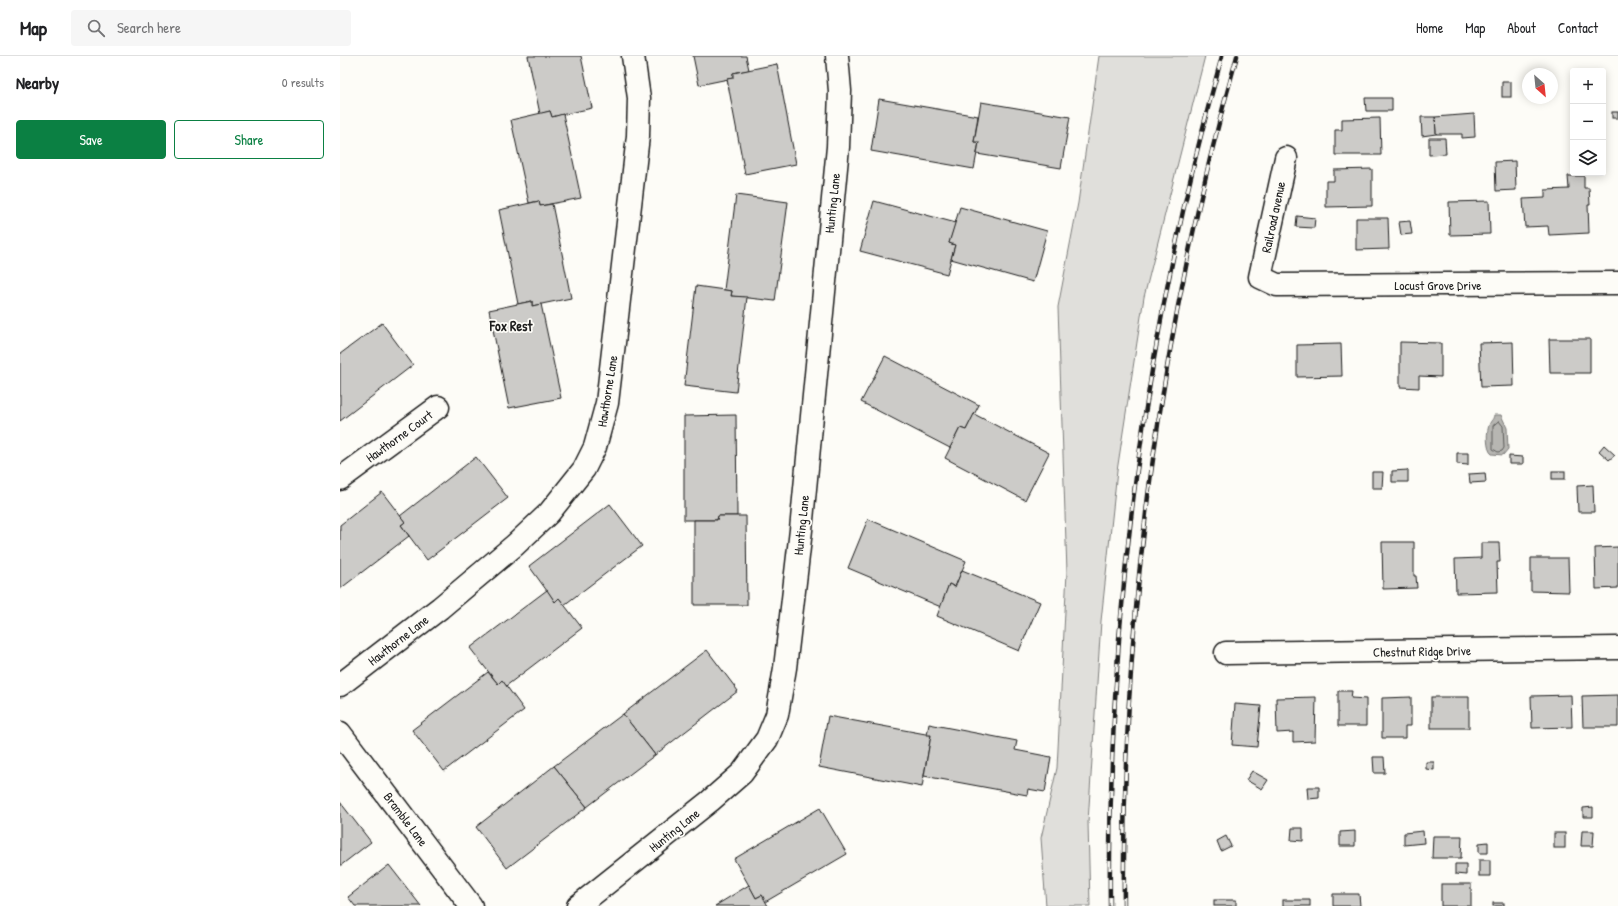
<!DOCTYPE html>
<meta charset="utf-8">
<style>
:root{--surface:#fff;--page:#f6f6f6;--text:#202124;--muted:#757577;--line:#e0e0e0;--accent:#0b8043}
body{margin:0;font-family:"Patrick Hand",sans-serif;background:var(--page);color:var(--text)}
.controls{position:absolute;right:12px;top:12px;display:grid;overflow:hidden;border-radius:4px;box-shadow:0 2px 10px #0003}
.controls button{width:36px;height:36px;display:grid;place-items:center;padding:0;border:0;border-bottom:1px solid var(--line);background:var(--surface);color:var(--text);font:20px sans-serif}
.compass{position:absolute;left:1182px;top:12px;width:36px;height:36px;border-radius:50%;background:var(--surface);box-shadow:0 2px 10px #0003;rotate:153deg}
.list{margin:0;padding:0;list-style:none}
h2{display:flex;justify-content:space-between;align-items:center;height:52px;margin:0;padding:0 16px;font-size:17px}
h2 small{font-size:13px;font-weight:400;color:var(--muted)}
.actions{display:flex;gap:8px;padding:12px 16px}
.actions a{flex:1;padding:9px 0;border:1px solid var(--accent);border-radius:4px;text-align:center;font-size:14px;color:var(--accent)}
.actions .main{background:var(--accent);color:#fff}
.icon{flex:none;width:22px;height:22px;fill:none;stroke:currentColor;stroke-width:2;stroke-linecap:round;stroke-linejoin:round}
.map{position:relative;flex:none;width:1278px;height:850px;overflow:hidden}
header{display:flex;align-items:center;gap:24px;box-sizing:border-box;height:56px;padding:0 20px;background:var(--surface);border-bottom:1px solid var(--line)}
header strong{font-size:19px}
nav{display:flex;gap:22px;margin-inline-start:auto;font-size:14px}
.search{width:280px;height:36px;background:var(--page);display:flex;align-items:center;gap:10px;box-sizing:border-box;padding:0 14px;border-radius:4px;color:var(--muted);font-size:15px}
main{display:flex}
aside{flex:1;background:var(--surface)}
.map>svg:first-child{display:block}
</style>
<header>
<strong>Map</strong>
<div class="search"><svg class="icon" aria-label="search" viewBox="0 0 24 24"><circle cx="10" cy="10" r="6"/><path d="M15 15l6 6"/></svg>Search here</div>
<nav><a>Home</a><a>Map</a><a>About</a><a>Contact</a></nav>
</header>
<main>
<aside>
<h2>Nearby<small>0 results</small></h2>
<ul class="list">
</ul>
<div class="actions"><a class="main">Save</a><a>Share</a></div>
</aside>
<div class="map">
<svg width="1278" height="850" viewBox="0 0 1278 850">
<rect width="100%" height="100%" fill="#fdfcf7"/>
<filter id="ink" filterUnits="userSpaceOnUse"><feTurbulence type="fractalNoise" baseFrequency=".025" numOctaves="2"/><feDisplacementMap in="SourceGraphic" scale="8" xChannelSelector="R" yChannelSelector="G"/><feConvolveMatrix kernelMatrix="1 2 1 2 8 2 1 2 1" color-interpolation-filters="sRGB"/></filter>
<g filter="url(#ink)">
<!-- green -->
<path fill="#e0dfdb" stroke="#7e7e7c" d="M759,0H865L804,241L777,415L761,565L748,766L750,850H706L701,782L717,712L727,516L718,251L738,147Z"/>
<!-- water -->
<path fill="#b7b6b2" stroke="#797876" d="M1154,359H1161L1167,372L1168,393L1163,399L1152,398C1146,394 1146,374 1150,367C1152,363 1153,364 1154,359Z"/>
<g fill="none" stroke-linecap="round" stroke-linejoin="round">
<!-- shore -->
<path stroke="#5a5a58" stroke-width="1" d="M1159,365L1163,370L1164,392L1162,395L1158,396L1153,393V370Z"/>
</g>
<!-- building -->
<g fill="#cccbc8" stroke="#1c1c1c">
<path d="M188,0H241L252,52L212,61L210,55L200,58Z"/>
<path d="M353,0H406L409,14L393,17V22L359,29Z"/>
<path d="M437,8L456,108L405,118L387,23L393,22V17Z"/>
<rect x="1162" y="26" width="9" height="15"/>
<path d="M1025,42H1052V55H1026Z"/>
<path d="M539,43L638,60L634,86H639L634,113L531,95Z"/>
<path d="M641,46L730,61L721,112L637,98L639,86H634Z"/>
<path d="M210,55L212,61L223,58L241,142L200,150L199,145L189,147L171,64Z"/>
<rect x="1272" y="56" width="6" height="6"/>
<path d="M1134,58L1135,81L1122,82V78H1096L1095,61Z"/>
<path d="M1081,61H1095L1096,78L1082,80Z"/>
<path d="M1040,62L1041,99H995V74H1002V63Z"/>
<path d="M1089,82H1105L1106,98L1089,99Z"/>
<path d="M1175,105L1176,134L1156,135L1155,106Z"/>
<path d="M1032,113V150L986,151V125H994V114Z"/>
<path d="M1228,120H1244V132H1249L1250,149H1248L1249,177L1209,179L1208,170L1185,171L1183,143L1205,142V134L1229,133Z"/>
<path d="M396,139L448,146L435,245L391,240L392,235L384,234Z"/>
<path d="M199,145L200,150L212,148L231,242L192,250V245L178,248L159,154Z"/>
<path d="M534,145L616,167L609,187L615,189L607,218L520,195Z"/>
<path d="M1149,145L1150,178L1110,179L1109,146Z"/>
<path d="M620,151L707,175L693,226L611,203L615,189L609,187Z"/>
<path d="M957,160L975,162L974,172L956,171Z"/>
<path d="M1016,162H1048L1049,193L1016,194Z"/>
<path d="M1070,165L1072,178L1061,179L1059,166Z"/>
<path d="M356,230L392,235L391,240L407,241L396,336L344,330Z"/>
<path d="M192,245V250L201,248L221,342L169,352L149,254Z"/>
<path d="M42,267L73,309L0,365V298Z"/>
<path d="M1209,283H1250V317H1210Z"/>
<path d="M1060,286L1101,287V321L1079,320V332L1060,331Z"/>
<path d="M1173,286L1174,330L1141,331L1139,287Z"/>
<path d="M1001,288L1002,320L957,321V289Z"/>
<path d="M545,300L639,349L626,374L620,372L610,392L521,346Z"/>
<path d="M634,358L709,397L685,444L605,402L620,372L626,374Z"/>
<path d="M396,359L397,460H378L377,464H344V360Z"/>
<path d="M1264,389L1275,399L1269,404L1259,395Z"/>
<path d="M1117,397H1128V409L1117,408Z"/>
<path d="M1169,400L1183,401V408H1169Z"/>
<path d="M136,401L168,442L87,504L61,469L65,466L60,460Z"/>
<path d="M1068,414V426H1052V415Z"/>
<rect x="1212" y="415" width="13" height="8"/>
<path d="M1032,416H1043L1042,432H1032Z"/>
<path d="M1145,417L1146,426L1130,427L1129,418Z"/>
<path d="M1253,429L1254,456H1238L1237,430Z"/>
<path d="M42,436L65,466L61,469L69,480L0,533V469Z"/>
<path d="M270,448L302,490L224,549L219,542L215,546L189,510Z"/>
<path d="M378,460H406L407,549H354V464H377Z"/>
<path d="M528,463L626,505L615,531L609,528L601,551L508,512Z"/>
<path d="M1042,486H1074V520H1076L1077,532L1043,533Z"/>
<path d="M1141,487H1159L1160,506H1157L1158,536L1116,537L1115,503L1141,502Z"/>
<path d="M1278,491V532L1256,533L1255,492Z"/>
<path d="M1191,502H1228L1229,536L1191,535Z"/>
<path d="M622,514L700,546L679,595L597,560L609,528L615,531Z"/>
<path d="M207,534L215,546L219,542L242,572L166,630L162,624L158,628L130,592Z"/>
<path d="M367,594L398,635L315,699L283,658Z"/>
<path d="M148,616L158,628L162,624L184,654L104,715L72,674Z"/>
<path d="M998,635H1012L1011,642L1026,643V670H998Z"/>
<path d="M1231,639L1232,671L1192,672L1191,640Z"/>
<path d="M1278,639V671H1243L1242,640Z"/>
<path d="M976,641L975,685L953,686V676L937,677L936,642Z"/>
<path d="M1071,641V670H1065V682H1042V642Z"/>
<rect x="1091" y="641" width="38" height="31"/>
<path d="M895,648L921,650L917,691L892,689Z"/>
<path d="M283,658L315,699L247,751L214,710Z"/>
<path d="M488,660L591,679L582,731L479,711Z"/>
<path d="M589,668L677,685L675,694L711,701L705,736L688,733L687,739L584,720L591,679H587Z"/>
<path d="M1033,701H1044L1045,717H1034Z"/>
<path d="M1086,706H1094V714L1086,713Z"/>
<path d="M214,710L247,751L167,812L136,771Z"/>
<path d="M912,715L928,724L922,733L906,724Z"/>
<path d="M967,731H979V742L968,743Z"/>
<path d="M0,746L31,786L0,810Z"/>
<path d="M1253,751V761H1243V752Z"/>
<path d="M480,752L507,798L425,846L422,839L416,842L394,803Z"/>
<path d="M952,772H963V785L951,784Z"/>
<path d="M1015,775V790H1000V776Z"/>
<path d="M1083,775L1084,787L1064,789V777Z"/>
<path d="M1242,775H1254L1253,790H1241Z"/>
<rect x="1214" y="777" width="11" height="15"/>
<path d="M886,780L891,790L881,795L877,785Z"/>
<path d="M1093,780H1122L1121,802H1092Z"/>
<path d="M1148,786V797H1139V787Z"/>
<rect x="1139" y="804" width="11" height="16"/>
<path d="M1115,808H1126V819L1115,818Z"/>
<path d="M49,809L81,850H15L8,841Z"/>
<rect x="1101" y="828" width="30" height="22"/>
<path d="M409,829L416,842L422,839L428,850H375Z"/>
<path d="M993,838H1019L1020,850H993Z"/>
<rect x="874" y="844" width="22" height="6"/>
<rect x="943" y="844" width="27" height="6"/>
<rect x="1153" y="847" width="11" height="3"/>
</g>
<g fill="none" stroke-linecap="round" stroke-linejoin="round">
<!-- street casing -->
<g stroke="#1c1c1c" stroke-width="25">
<g id="street">
<path d="M946,102L920,221L937,229L1278,227"/>
<path d="M0,423L98,351"/>
<path d="M886,597L1278,592"/>
<path d="M0,629L100,552L175,489L209,457L244,413L255,391L267,347L298,80L299,42L293,0"/>
<path d="M0,677L131,850"/>
<path d="M238,850L370,745L402,717L427,683L437,659L445,612L461,474L498,91L500,35L497,0"/>
</g>
</g>
<!-- street -->
<use href="#street" stroke="#fdfcf7" stroke-width="22"/>
<!-- rail casing -->
<g stroke="#1c1c1c" stroke-width="4.5">
<g id="rail">
<path d="M770,850C767,565 805,275 882,0"/>
<path d="M784,850C781,567 820,272 897,0"/>
</g>
</g>
<!-- rail -->
<use href="#rail" stroke="#fdfcf7" stroke-width="3" stroke-dasharray="9" stroke-linecap="butt"/>
</g>
</g>
<g text-anchor="middle" dominant-baseline="central" stroke-width="3.5" stroke-linejoin="round" paint-order="stroke">
<!-- street labels -->
<g font-size="13" fill="#1c1c1c" stroke="#fdfcf7">
<text transform="translate(492 147) rotate(-84)">Hunting Lane</text>
<text transform="translate(933 161) rotate(-78)">Railroad avenue</text>
<text x="1098" y="229">Locust Grove Drive</text>
<text transform="translate(267 335) rotate(-81)">Hawthorne Lane</text>
<text transform="translate(59 380) rotate(-36)">Hawthorne Court</text>
<text transform="translate(461 469) rotate(-84)">Hunting Lane</text>
<text transform="translate(58 584) rotate(-38)">Hawthorne Lane</text>
<text transform="translate(1082 595) rotate(-1)">Chestnut Ridge Drive</text>
<text transform="translate(66 763) rotate(53)">Bramble Lane</text>
<text transform="translate(334 774) rotate(-39)">Hunting Lane</text>
</g>
<!-- neighbourhood labels -->
<g font-size="14" font-weight="bold" fill="#1c1c1c" stroke="#fdfcf7">
<text x="171" y="269">Fox Rest</text>
</g>
</g>
</svg>
<div class="controls">
<button>+</button>
<button>−</button>
<button><svg class="icon" aria-label="layers" viewBox="0 0 24 24"><path d="M12 4l9 5-9 5-9-5zM3 14l9 5 9-5"/></svg></button>
</div>
<svg class="compass" viewBox="-18 -18 36 36"><path d="M0-13l5 13h-10z" fill="#e53935"/><path d="M0 13l5-13h-10z" fill="#757577"/></svg>
</div>
</main>
